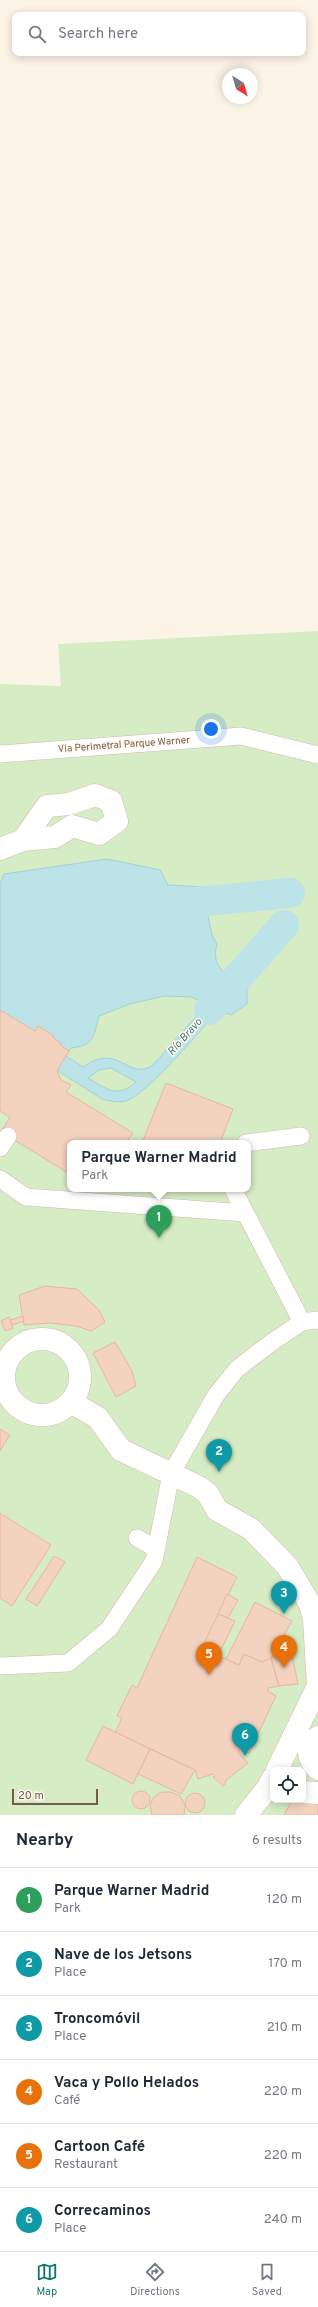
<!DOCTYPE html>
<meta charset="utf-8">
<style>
:root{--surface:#fff;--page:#f6f6f7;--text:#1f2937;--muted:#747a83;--line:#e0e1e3;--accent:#0f766e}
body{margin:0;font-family:Overpass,sans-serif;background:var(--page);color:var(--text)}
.controls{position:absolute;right:12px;bottom:12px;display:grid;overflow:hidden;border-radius:8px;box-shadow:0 2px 10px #0003}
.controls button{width:36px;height:36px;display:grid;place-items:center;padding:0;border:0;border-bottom:1px solid var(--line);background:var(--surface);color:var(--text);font:20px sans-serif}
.compass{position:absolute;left:222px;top:68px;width:36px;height:36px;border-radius:50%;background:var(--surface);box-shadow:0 2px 10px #0003;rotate:143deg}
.scale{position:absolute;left:12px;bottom:10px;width:86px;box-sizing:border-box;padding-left:4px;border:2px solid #795a4b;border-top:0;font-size:11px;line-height:14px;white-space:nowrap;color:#795a4b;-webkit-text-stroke:3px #fff8ef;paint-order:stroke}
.you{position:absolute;left:211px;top:729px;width:14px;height:14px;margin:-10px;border:3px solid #fff;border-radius:50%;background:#1a73e8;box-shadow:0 0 0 6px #1a73e833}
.badge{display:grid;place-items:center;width:26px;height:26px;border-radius:50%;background:var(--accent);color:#fff;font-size:13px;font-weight:700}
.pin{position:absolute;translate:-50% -33px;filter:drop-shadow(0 1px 2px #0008)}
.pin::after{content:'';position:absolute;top:21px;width:14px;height:12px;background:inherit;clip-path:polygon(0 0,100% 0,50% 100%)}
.popup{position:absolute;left:67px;top:1140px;width:184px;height:52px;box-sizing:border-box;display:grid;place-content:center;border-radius:8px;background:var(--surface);filter:drop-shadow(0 1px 3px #0005);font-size:13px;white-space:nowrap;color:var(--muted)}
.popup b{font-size:15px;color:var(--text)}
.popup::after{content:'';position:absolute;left:50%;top:100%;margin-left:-8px;border:8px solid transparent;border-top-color:var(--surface)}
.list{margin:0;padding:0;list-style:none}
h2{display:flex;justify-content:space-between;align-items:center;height:52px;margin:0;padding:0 16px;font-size:17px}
h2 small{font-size:13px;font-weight:400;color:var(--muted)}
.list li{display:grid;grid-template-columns:26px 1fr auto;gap:12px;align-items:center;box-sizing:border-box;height:64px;padding:0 16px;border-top:1px solid var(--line)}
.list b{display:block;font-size:15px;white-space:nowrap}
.list p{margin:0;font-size:13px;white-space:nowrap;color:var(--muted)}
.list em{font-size:13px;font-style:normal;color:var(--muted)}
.icon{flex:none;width:22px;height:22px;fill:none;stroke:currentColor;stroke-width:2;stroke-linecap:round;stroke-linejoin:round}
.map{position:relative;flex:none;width:318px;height:1815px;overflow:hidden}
.search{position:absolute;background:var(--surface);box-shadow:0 2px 10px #0003;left:12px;right:12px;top:12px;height:44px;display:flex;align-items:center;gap:10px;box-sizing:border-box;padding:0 14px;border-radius:8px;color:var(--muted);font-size:15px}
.sheet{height:436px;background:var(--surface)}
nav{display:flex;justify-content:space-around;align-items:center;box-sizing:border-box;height:56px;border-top:1px solid var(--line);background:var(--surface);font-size:11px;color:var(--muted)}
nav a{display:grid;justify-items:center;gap:2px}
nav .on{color:var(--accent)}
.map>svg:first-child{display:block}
</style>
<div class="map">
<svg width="318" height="1815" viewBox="0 0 318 1815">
<rect width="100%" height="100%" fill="#fdf4e8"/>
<!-- green -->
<path fill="#d6ecc5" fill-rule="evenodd" d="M318,631V1815H0V684L61,686L58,644ZM70,1143H248V1189H70ZM273,1770H303V1800H273Z"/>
<!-- water -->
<path fill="#bbe3e8" stroke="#a1d3da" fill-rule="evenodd" d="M107,859L160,870L168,885L202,887L212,935L217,944C210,970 228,974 247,985V1004L231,1015L219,1010C201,1029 148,1094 126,1101C118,1103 110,1101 102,1099L0,1034V884L4,874ZM164,996L191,997L207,1004L153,1065C128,1082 118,1041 83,1067L66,1056L71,1048C94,1046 94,1036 99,1016L130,1004ZM111,1068L136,1082C117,1099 107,1089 88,1078L99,1070Z"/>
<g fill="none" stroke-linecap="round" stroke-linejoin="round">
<!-- canal -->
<g stroke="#bbe3e8" stroke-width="30">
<path d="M164,905L290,893"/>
<path d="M209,1010L284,925"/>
</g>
</g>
<!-- building -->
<g fill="#f3d2bf" stroke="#e7b89f">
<path d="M0,1010L35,1031L38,1026L54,1036L53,1038L61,1043L60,1045L69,1051L57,1071L61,1080L71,1085L66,1092L133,1133L126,1143H70V1174L1,1132L10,1117L0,1111Z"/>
<path d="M166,1083L233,1109L220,1143H142Z"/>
<path d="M45,1286L77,1289L99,1310L105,1322L91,1331L76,1326L50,1323L24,1325L19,1295Z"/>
<path d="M23,1316L24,1321L12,1325L10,1320Z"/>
<path d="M9,1317L13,1328L5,1331L1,1321Z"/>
<path d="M115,1342L132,1371L136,1386L116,1397L93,1353Z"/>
<path d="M0,1429L10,1435L0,1451Z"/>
<path d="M0,1513L51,1545L12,1606L0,1598Z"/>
<path d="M54,1556L65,1562L37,1606L26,1599Z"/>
<path d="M197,1557L237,1577L202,1648L239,1665L244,1654L262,1662L271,1658L279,1686L268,1688V1691L276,1696L249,1753L240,1749L238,1752L248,1763L225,1781L226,1783L223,1786L213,1777L215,1776L213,1774L198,1779L195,1770L115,1732L122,1718L117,1716L132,1685L137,1688Z"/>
<path d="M227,1594L238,1600L228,1618L218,1614Z"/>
<path d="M255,1602L292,1621L271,1658L262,1662L244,1654L239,1665L226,1659Z"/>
<path d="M218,1614L235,1621L218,1656L202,1648Z"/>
<path d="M291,1650L298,1684L279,1686L271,1658Z"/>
<path d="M103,1726L150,1749L133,1784L86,1760Z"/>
<path d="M150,1749L195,1770L181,1794L138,1774Z"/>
<circle cx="141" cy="1800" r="9"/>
<path d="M161,1792H171L180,1796L185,1805L184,1815H152L150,1806L153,1798Z"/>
<circle cx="195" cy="1803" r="10"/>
<path d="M318,1799V1815H284L292,1800L306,1802Z"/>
</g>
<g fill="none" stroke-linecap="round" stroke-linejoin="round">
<!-- lane casing -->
<g stroke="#d0bcad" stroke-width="18">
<g id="lane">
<path d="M0,754L241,736L318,755"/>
<path d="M246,1143L301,1136"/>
<path d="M0,1148L8,1136"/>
<path d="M0,1179L26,1197L245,1213"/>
<path d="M233,1189L302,1322"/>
<path d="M137,1538L157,1549"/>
<path d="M0,1666L68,1663L109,1629L154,1561L171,1474L216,1395L237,1369L272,1342L302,1322L318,1320"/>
</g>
</g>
<!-- street casing -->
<g stroke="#d0bcad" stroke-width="23">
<g id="street">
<path d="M0,849L23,840L55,837L72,826L99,834L117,821L111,801L95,795L69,804L47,806L23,840"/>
<circle cx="42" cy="1377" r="38"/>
<path d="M71,1402L98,1418L121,1450L199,1487L208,1494L217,1510L251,1529L287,1566L310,1604L314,1619L318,1686L277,1770"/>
<path d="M318,1737C304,1745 308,1760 318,1769"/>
<path d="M303,1792L318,1793"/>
<path d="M246,1815L267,1789L273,1778"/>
</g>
</g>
<!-- lane -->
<use href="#lane" stroke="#fff" stroke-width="17"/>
<!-- street -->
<use href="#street" stroke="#fff" stroke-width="22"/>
</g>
<g text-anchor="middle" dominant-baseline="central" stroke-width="3" stroke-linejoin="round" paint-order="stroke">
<!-- street labels -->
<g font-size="10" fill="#795a4b" stroke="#fff8ef">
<text transform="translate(124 745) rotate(-4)">Via Perimetral Parque Warner</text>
</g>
<!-- water labels -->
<g font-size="11" font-style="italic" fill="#407b85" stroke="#fff8ef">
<text transform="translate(185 1037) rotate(-48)">Río Bravo</text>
</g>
</g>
</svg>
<div class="controls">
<button><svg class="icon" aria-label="locate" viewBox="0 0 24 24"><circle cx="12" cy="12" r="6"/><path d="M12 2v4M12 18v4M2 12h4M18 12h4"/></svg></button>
</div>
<svg class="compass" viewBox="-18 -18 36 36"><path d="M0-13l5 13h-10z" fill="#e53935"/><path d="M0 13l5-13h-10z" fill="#747a83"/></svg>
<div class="scale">20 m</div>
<div class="you"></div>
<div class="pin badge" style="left:159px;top:1238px;background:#2e9e5b">1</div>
<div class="popup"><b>Parque Warner Madrid</b>Park</div>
<div class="pin badge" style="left:219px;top:1472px;background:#0f9aa8">2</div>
<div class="pin badge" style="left:284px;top:1614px;background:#0f9aa8">3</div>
<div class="pin badge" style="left:284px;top:1668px;background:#e8710a">4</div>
<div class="pin badge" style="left:209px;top:1675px;background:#e8710a">5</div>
<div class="pin badge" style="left:245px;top:1756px;background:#0f9aa8">6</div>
<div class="search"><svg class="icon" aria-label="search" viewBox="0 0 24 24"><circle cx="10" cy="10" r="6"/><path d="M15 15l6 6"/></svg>Search here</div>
</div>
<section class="sheet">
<h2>Nearby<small>6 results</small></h2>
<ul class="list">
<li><span class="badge" style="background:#2e9e5b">1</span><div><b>Parque Warner Madrid</b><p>Park</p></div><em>120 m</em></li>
<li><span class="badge" style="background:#0f9aa8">2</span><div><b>Nave de los Jetsons</b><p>Place</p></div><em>170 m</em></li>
<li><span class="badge" style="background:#0f9aa8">3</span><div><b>Troncomóvil</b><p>Place</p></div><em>210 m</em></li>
<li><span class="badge" style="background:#e8710a">4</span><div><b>Vaca y Pollo Helados</b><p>Café</p></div><em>220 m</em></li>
<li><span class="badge" style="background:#e8710a">5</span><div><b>Cartoon Café</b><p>Restaurant</p></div><em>220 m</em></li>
<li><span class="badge" style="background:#0f9aa8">6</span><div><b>Correcaminos</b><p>Place</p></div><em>240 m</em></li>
</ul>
</section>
<nav>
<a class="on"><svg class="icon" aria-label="map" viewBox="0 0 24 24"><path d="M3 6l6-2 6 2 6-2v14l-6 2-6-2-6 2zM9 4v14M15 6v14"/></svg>Map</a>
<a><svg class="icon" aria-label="directions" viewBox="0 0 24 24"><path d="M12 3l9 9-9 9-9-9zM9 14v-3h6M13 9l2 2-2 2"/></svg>Directions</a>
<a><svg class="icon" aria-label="saved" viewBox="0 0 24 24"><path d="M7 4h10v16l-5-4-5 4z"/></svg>Saved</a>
</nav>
